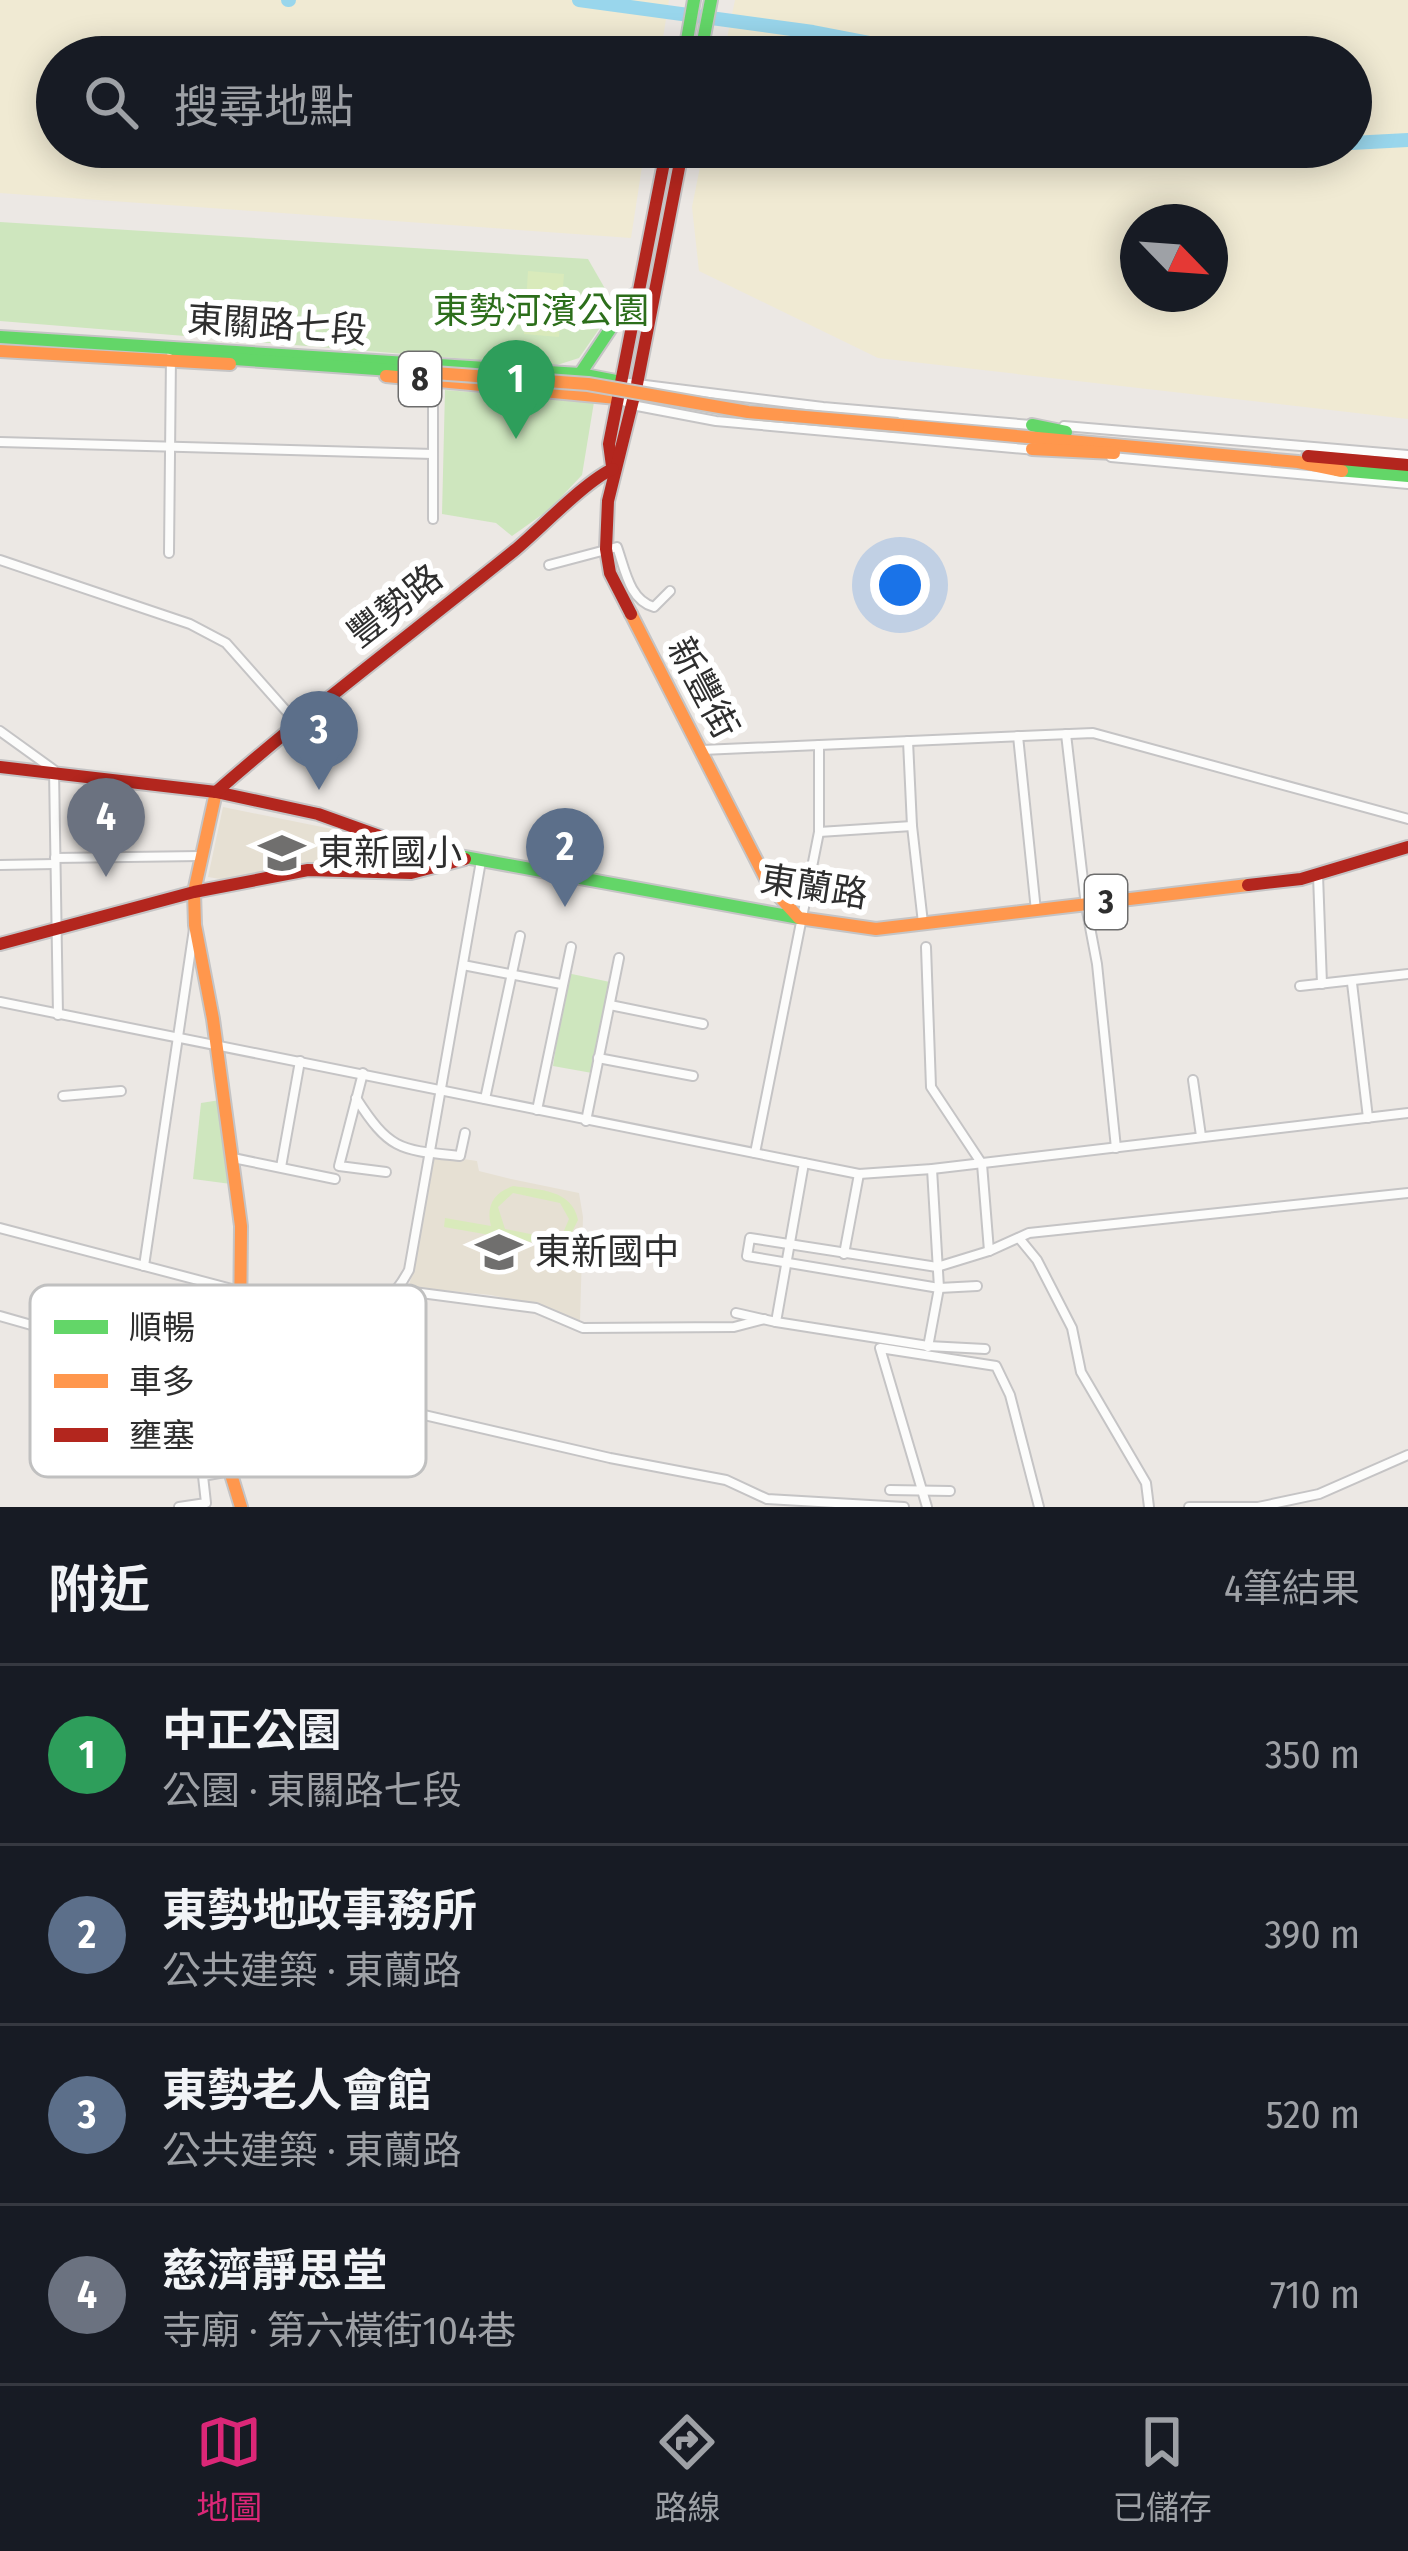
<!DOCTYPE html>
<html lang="zh-TW">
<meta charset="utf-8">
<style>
:root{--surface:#171b24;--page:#20242c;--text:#f1f3f6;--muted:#9ea1a6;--line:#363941;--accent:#db2777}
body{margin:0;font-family:"Fira Sans Condensed","Noto Sans TC",sans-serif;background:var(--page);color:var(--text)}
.compass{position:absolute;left:1120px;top:204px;width:108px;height:108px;border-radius:50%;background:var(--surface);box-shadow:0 6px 30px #0003;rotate:115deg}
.you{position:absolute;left:900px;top:585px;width:42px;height:42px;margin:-30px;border:9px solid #fff;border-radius:50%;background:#1a73e8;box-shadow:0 0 0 18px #1a73e833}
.badge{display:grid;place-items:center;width:78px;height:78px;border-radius:50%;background:var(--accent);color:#fff;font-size:39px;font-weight:700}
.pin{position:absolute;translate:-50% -99px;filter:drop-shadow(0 3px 6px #0008)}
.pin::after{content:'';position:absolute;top:63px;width:42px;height:36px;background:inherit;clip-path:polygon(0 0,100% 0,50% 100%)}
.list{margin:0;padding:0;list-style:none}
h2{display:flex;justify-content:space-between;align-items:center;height:156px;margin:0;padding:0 48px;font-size:51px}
h2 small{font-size:39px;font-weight:400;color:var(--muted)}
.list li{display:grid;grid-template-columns:78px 1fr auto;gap:36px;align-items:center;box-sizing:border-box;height:180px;padding:0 48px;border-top:3px solid var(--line)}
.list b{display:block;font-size:45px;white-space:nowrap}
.list p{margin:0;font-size:39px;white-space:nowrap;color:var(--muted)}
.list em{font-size:39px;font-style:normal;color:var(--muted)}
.icon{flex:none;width:66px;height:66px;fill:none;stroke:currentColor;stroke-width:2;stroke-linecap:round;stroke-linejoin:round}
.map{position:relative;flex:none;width:1408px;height:1507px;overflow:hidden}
.search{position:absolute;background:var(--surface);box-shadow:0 6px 30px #0003;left:36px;right:36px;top:36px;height:132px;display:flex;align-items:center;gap:30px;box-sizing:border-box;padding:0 42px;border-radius:66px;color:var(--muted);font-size:45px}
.sheet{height:876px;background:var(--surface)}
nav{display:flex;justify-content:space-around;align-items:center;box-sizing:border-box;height:168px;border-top:3px solid var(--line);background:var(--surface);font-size:33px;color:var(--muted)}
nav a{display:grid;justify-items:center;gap:6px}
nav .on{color:var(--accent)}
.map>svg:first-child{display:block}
</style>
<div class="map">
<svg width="1408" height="1507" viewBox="0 0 1408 1507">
<rect width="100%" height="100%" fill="#ece8e4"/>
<!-- education -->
<g fill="#e6e0d3">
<path d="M223,807L337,830L356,839L346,866L298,869L232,881L208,877Z"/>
<path d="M435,1155L477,1161L479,1171L511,1179L579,1193L583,1217L580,1321L552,1309L491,1295L409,1287Z"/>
</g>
<!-- green -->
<g fill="#cee6be">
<path d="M0,222L588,259L615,306L579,358L554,366L0,321Z"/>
<path d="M445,390L594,402L582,475L550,509L512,536L496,523L442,514Z"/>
<path d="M567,973L610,982L592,1073L553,1066Z"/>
<path d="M220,1100L231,1184L193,1179L201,1103Z"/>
</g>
<!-- sand -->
<g fill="#f0ead3" fill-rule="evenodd">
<path d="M0,0H669L660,57H57V147H645L631,238L0,193Z"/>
<path d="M735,0H1408V419L878,358L699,271L692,207L704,147H1351V57H723ZM1210,222V294H1138V222Z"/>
</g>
<!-- pitch -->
<g fill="#d9eabb" fill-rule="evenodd">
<path d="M528,271L564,274L559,337L524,334Z"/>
<path d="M513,1186C539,1190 572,1189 578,1220L568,1240L579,1242L577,1250L444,1227L445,1218L491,1226C486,1206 493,1193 513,1186ZM513,1193L560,1203L569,1219L563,1233L555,1239L505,1229L498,1207Z"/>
</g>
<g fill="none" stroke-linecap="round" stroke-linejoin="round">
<!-- river -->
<g stroke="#99d6ec" stroke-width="14">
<path d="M288,0H289"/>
<path d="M579,0L813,32L943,57"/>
<path d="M1351,143L1408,140"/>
</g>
<!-- street casing -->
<g stroke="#c5c4c5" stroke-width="12">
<g id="street">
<path d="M433,380V519"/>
<path d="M621,382L823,407L1031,425"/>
<path d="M617,398L632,405L716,421L1036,450"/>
<path d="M1064,426L1408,455"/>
<path d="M0,442L433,454"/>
<path d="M1111,457L1408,484"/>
<path d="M169,553L171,356"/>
<path d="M0,560L190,624L226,643L296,722"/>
<path d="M549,565L617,547C625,569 629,600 654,607L670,591"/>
<path d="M0,731L54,770L58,1015"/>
<path d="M1066,734L1086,906L1097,964L1116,1148"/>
<path d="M1018,736L1036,911"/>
<path d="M908,741L912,826L923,923"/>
<path d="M702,750L1093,733L1408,819"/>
<path d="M819,832L912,826"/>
<path d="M55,858L200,856"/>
<path d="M0,865L55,864"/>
<path d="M1318,875L1322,984"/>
<path d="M926,947L931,1087L982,1164L989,1251L1029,1233L1408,1193"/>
<path d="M463,965L561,984"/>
<path d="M1352,983L1368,1118"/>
<path d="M1300,986L1408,974"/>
<path d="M0,1002L859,1174L932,1169L1408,1113"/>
<path d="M610,1005L703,1024"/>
<path d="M598,1058L693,1076"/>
<path d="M363,1073L339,1166L386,1172"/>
<path d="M1193,1080L1201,1136"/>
<path d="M63,1096L121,1091"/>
<path d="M356,1098C390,1151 400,1150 460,1156L465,1133"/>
<path d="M485,1099L520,936"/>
<path d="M537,1110L571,947"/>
<path d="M586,1121L619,958"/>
<path d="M755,1153L819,832V745"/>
<path d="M233,1158L335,1179"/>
<path d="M804,1163L776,1322L928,1346L985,1349"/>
<path d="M281,1167L300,1061"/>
<path d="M0,1228L346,1319C377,1313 394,1298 409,1270L481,861"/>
<path d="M1019,1238L1037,1260L1072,1328L1081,1372L1146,1483L1149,1507"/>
<path d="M844,1254L859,1174"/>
<path d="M144,1266L194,929"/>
<path d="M977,1286L939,1288L747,1256L750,1238L937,1267L989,1251"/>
<path d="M398,1290L536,1308L583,1328L734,1327L764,1319"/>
<path d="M736,1313L776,1322"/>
<path d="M0,1316L49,1330"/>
<path d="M928,1347L939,1288L932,1169"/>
<path d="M234,1371L610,1458L726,1480L767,1499L904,1507"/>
<path d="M890,1490L950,1491"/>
<path d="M179,1507L206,1503L203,1476L230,1471"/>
<path d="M927,1507L880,1348L996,1366L1010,1395L1039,1507"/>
<path d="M1189,1507H1258L1319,1494L1408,1455"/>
</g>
</g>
<!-- fast casing -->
<g stroke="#c5c4c5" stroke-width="16">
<g id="fast">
<path d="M684,57L694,0"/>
<path d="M700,57L711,0"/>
<path d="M0,337L580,374L621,382"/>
<path d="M171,348L190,356L434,373"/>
<path d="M580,374L633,295"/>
<path d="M1032,425L1066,432"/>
<path d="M1337,470L1408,476"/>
<path d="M410,847L799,918"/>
</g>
</g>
<!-- slow casing -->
<g stroke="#c5c4c5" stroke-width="16">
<g id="slow">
<path d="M0,351L230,364"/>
<path d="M386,376L617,398"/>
<path d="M898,425L1298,462L1342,471"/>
<path d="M1032,449L1114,453"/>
<path d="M631,614L769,885L799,918L876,929L1248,885"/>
<path d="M216,792L194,892L195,925L213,1019L241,1226L240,1331L231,1407L230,1471L241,1507"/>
</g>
</g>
<!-- jam casing -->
<g stroke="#c5c4c5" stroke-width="16">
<g id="jam">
<path d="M1308,456L1408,465"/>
<path d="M612,466L609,444L667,147"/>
<path d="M631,614L610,573L606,549L608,501L637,384L683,147"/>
<path d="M0,767L216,792L318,814L410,847"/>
<path d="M216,792C313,707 415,631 515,550C540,529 588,479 613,469"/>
<path d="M1248,885L1301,879L1408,847"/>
<path d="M0,944L194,892L308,870L411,873L465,859"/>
</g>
</g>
<!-- street -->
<use href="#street" stroke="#fcfcfb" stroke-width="8"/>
<!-- fast -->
<use href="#fast" stroke="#63d668" stroke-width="12"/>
<!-- slow -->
<use href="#slow" stroke="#ff974d" stroke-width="12"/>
<!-- jam -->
<use href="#jam" stroke="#b3261e" stroke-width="12"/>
<!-- slow-bridge casing -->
<g stroke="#c6c5c4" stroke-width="16" stroke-linecap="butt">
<path id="slow-bridge" d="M434,373L588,384L748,412L898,425"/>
</g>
<!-- slow-bridge -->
<use href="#slow-bridge" stroke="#ff974d" stroke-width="12"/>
</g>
<!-- icons -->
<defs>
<g id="school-bare" transform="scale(3.6)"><path d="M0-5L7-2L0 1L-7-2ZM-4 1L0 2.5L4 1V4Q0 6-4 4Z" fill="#706f6e" stroke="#fff" stroke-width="2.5" paint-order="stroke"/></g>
</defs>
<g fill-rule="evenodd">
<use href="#school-bare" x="282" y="853"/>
<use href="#school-bare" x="499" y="1252"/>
</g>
<g text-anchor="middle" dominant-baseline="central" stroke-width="12" stroke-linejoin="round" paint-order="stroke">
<!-- shield labels -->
<g fill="#fff" stroke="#6d6d6d" stroke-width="3">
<rect x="399" y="352" width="42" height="54" rx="9"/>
<rect x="1085" y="875" width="42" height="54" rx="9"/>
</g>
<g font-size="33" font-weight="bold" fill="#2e2e2e">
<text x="420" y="379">8</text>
<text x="1106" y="902">3</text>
</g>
<!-- park labels -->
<g font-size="36" fill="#2c6e1b" stroke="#fff">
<text x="541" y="311">東勢河濱公園</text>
</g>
<!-- street labels -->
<g font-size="36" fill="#2e2e2e" stroke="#fff">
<text transform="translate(277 325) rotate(4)">東關路七段</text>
<text transform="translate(395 606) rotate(-38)">豐勢路</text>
<text transform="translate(703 688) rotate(62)">新豐街</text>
<text transform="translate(814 887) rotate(9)">東蘭路</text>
</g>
<!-- poi labels -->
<g font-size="36" fill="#2e2e2e" stroke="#fff" text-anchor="start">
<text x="318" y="853">東新國小</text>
<text x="535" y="1252">東新國中</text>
</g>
</g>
<!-- legend -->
<rect x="30" y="1285" width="396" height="192" rx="18" fill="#fff" stroke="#c0c0c0" stroke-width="3"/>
<rect x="54" y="1320" width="54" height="14" fill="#63d668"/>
<rect x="54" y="1374" width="54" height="14" fill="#ff974d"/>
<rect x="54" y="1428" width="54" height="14" fill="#b3261e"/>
<g font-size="33" fill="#2e2e2e">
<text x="129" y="1339">順暢</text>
<text x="129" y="1393">車多</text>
<text x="129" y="1447">壅塞</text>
</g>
</svg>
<svg class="compass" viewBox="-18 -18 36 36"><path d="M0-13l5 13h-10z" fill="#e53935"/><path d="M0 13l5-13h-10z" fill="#9ea1a6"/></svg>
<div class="you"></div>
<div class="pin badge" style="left:516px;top:439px;background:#2e9e5b">1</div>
<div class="pin badge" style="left:565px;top:907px;background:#5c6f8a">2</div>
<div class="pin badge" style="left:319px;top:790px;background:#5c6f8a">3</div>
<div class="pin badge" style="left:106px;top:877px;background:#6b7280">4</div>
<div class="search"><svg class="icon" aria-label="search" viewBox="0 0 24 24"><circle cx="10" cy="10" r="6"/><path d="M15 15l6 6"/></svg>搜尋地點</div>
</div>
<section class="sheet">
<h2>附近<small>4筆結果</small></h2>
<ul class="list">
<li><span class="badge" style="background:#2e9e5b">1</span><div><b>中正公園</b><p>公園 · 東關路七段</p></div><em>350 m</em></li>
<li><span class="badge" style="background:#5c6f8a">2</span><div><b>東勢地政事務所</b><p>公共建築 · 東蘭路</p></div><em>390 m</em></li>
<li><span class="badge" style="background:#5c6f8a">3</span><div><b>東勢老人會館</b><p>公共建築 · 東蘭路</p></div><em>520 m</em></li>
<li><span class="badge" style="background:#6b7280">4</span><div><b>慈濟靜思堂</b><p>寺廟 · 第六橫街104巷</p></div><em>710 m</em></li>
</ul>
</section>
<nav>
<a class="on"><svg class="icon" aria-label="map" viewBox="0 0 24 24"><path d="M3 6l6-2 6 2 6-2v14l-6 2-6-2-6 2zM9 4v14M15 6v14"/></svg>地圖</a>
<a><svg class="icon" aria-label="directions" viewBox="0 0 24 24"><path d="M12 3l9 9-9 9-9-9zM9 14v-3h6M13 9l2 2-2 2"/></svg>路線</a>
<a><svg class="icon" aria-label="saved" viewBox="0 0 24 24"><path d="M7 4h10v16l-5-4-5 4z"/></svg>已儲存</a>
</nav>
